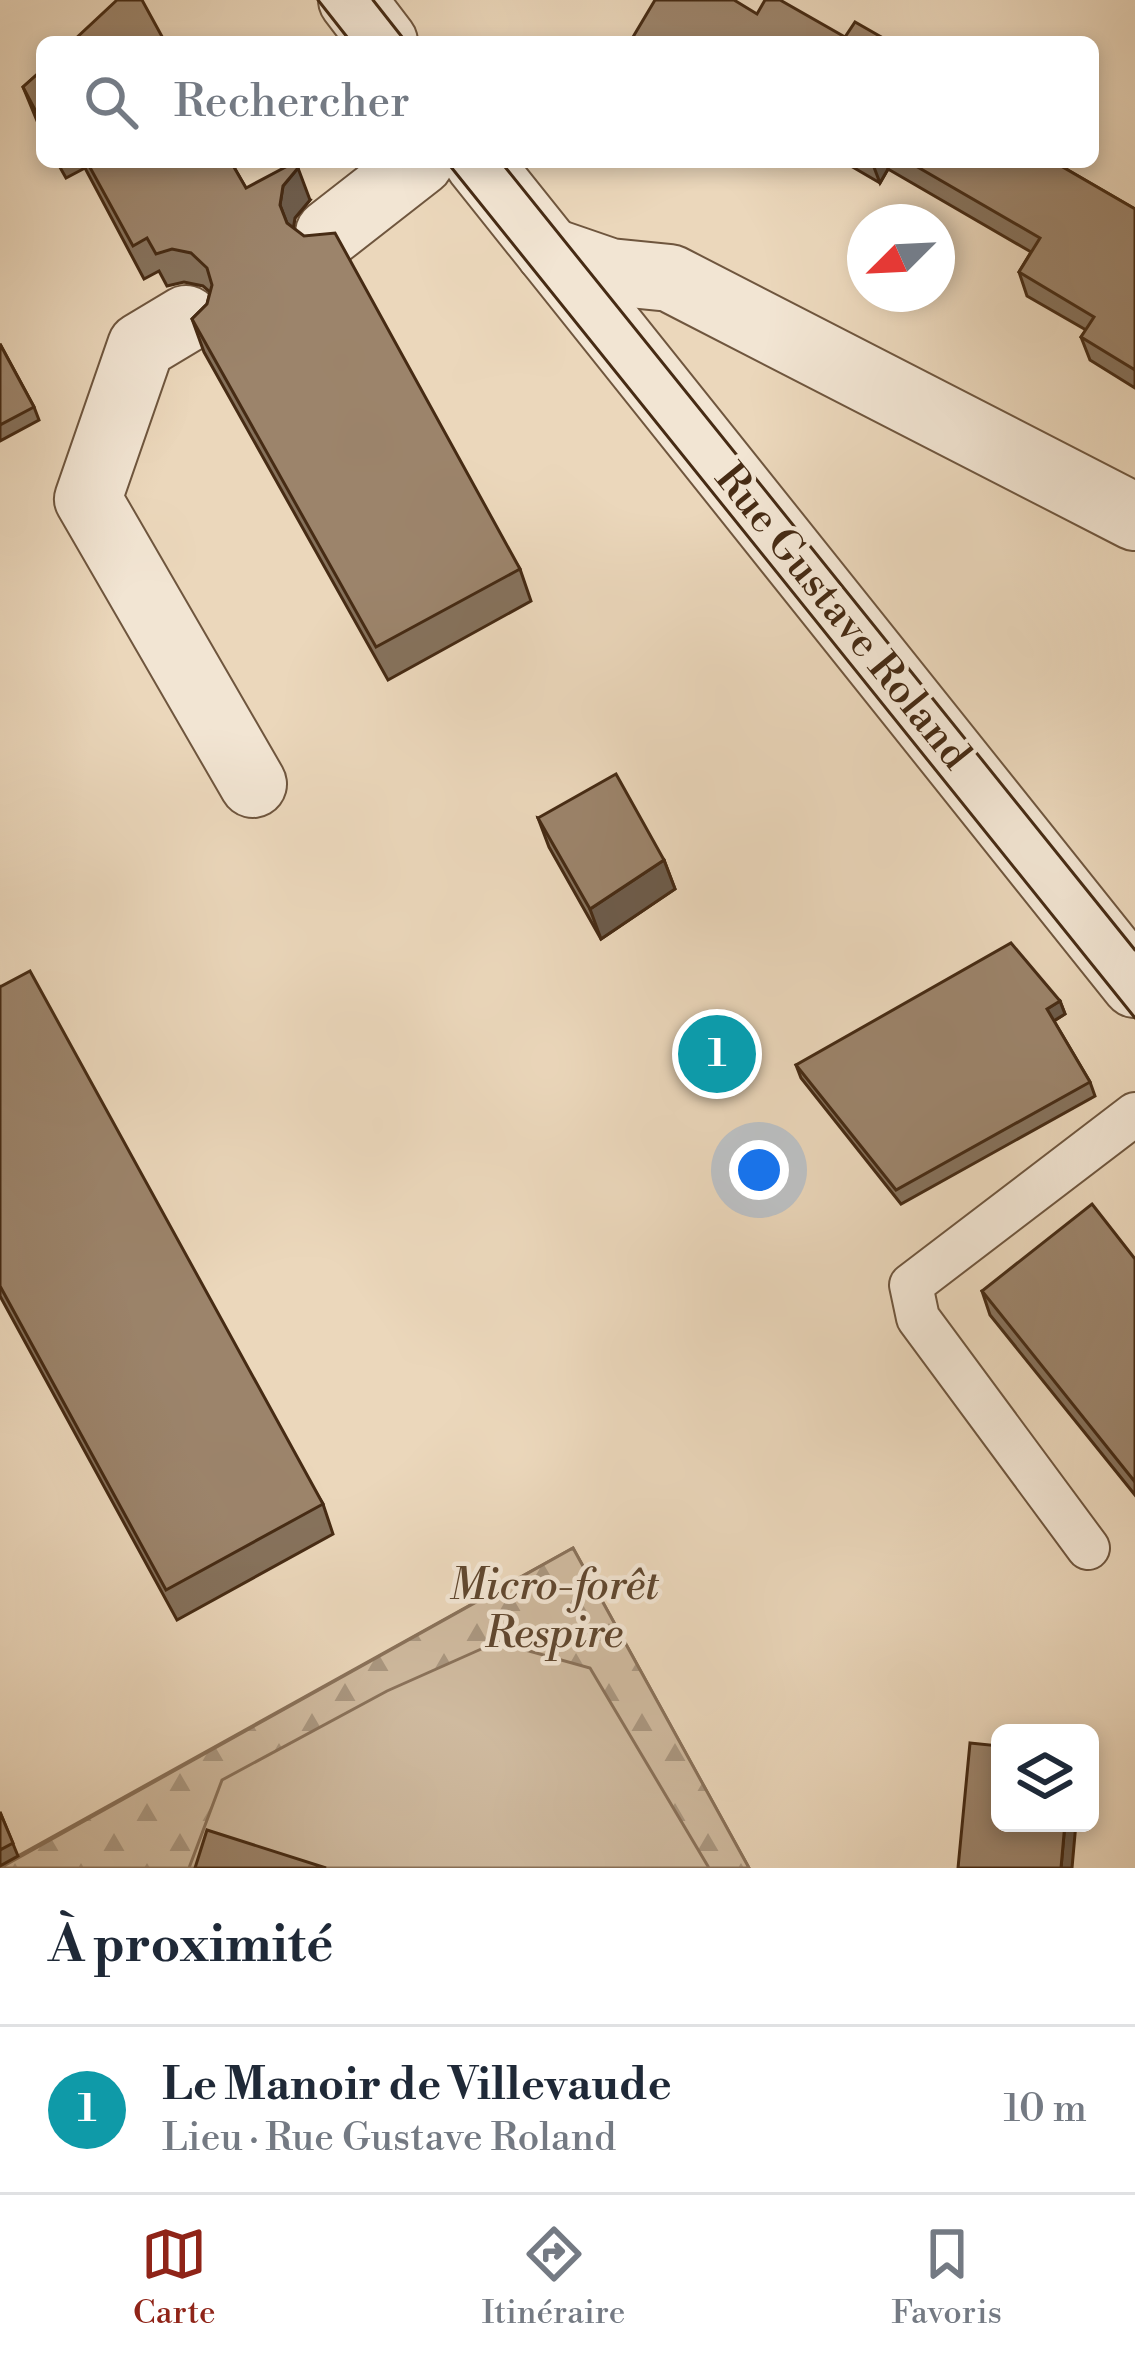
<!DOCTYPE html>
<html lang="fr">
<meta charset="utf-8">
<style>
:root{--surface:#fff;--page:#f6f6f7;--text:#1f2937;--muted:#747a83;--line:#e0e1e3;--accent:#8f2418}
body{margin:0;font-family:"Libre Bodoni",serif;background:var(--page);color:var(--text)}
.controls{position:absolute;right:36px;bottom:36px;display:grid;overflow:hidden;border-radius:18px;box-shadow:0 6px 18px #0003}
.controls button{width:108px;height:108px;display:grid;place-items:center;padding:0;border:0;border-bottom:3px solid var(--line);background:var(--surface);color:var(--text);font:60px sans-serif}
.compass{position:absolute;left:847px;top:204px;width:108px;height:108px;border-radius:50%;background:var(--surface);box-shadow:0 6px 18px #0003;rotate:246deg}
.you{position:absolute;left:759px;top:1170px;width:42px;height:42px;margin:-30px;border:9px solid #fff;border-radius:50%;background:#1a73e8;box-shadow:0 0 0 18px #1a73e833}
.badge{display:grid;place-items:center;width:78px;height:78px;border-radius:50%;background:var(--accent);color:#fff;font-size:39px;font-weight:700}
.pin{position:absolute;translate:-50% -50%;border:6px solid #fff;box-shadow:0 3px 12px #0006}
.list{margin:0;padding:0;list-style:none}
h2{display:flex;justify-content:space-between;align-items:center;height:156px;margin:0;padding:0 48px;font-size:51px}
h2 small{font-size:39px;font-weight:400;color:var(--muted)}
.list li{display:grid;grid-template-columns:78px 1fr auto;gap:36px;align-items:center;box-sizing:border-box;height:168px;padding:0 48px;border-top:3px solid var(--line)}
.list b{display:block;font-size:45px;white-space:nowrap}
.list p{margin:0;font-size:39px;white-space:nowrap;color:var(--muted)}
.list em{font-size:39px;font-style:normal;color:var(--muted)}
.icon{flex:none;width:66px;height:66px;fill:none;stroke:currentColor;stroke-width:2;stroke-linecap:round;stroke-linejoin:round}
.map{position:relative;flex:none;width:1135px;height:1868px;overflow:hidden}
.search{position:absolute;background:var(--surface);box-shadow:0 6px 18px #0003;left:36px;right:36px;top:36px;height:132px;display:flex;align-items:center;gap:30px;box-sizing:border-box;padding:0 42px;border-radius:18px;color:var(--muted);font-size:45px}
.sheet{height:324px;background:var(--surface)}
nav{display:flex;justify-content:space-around;align-items:center;box-sizing:border-box;height:168px;border-top:3px solid var(--line);background:var(--surface);font-size:33px;color:var(--muted)}
nav a{display:grid;justify-items:center;gap:6px}
nav .on{color:var(--accent)}
.map>svg:first-child{display:block}
</style>
<div class="map">
<svg width="1135" height="1868" viewBox="0 0 1135 1868">
<defs>
<pattern id="forest-firs" width="22" height="20" patternUnits="userSpaceOnUse" patternTransform="scale(3)"><rect width="22" height="20" fill="#cfba9f"/><path d="M5 1l3.5 6h-7zM16 11l3.5 6h-7z" fill="#aa9780"/></pattern>
</defs>
<rect width="100%" height="100%" fill="#ebd7bb"/>
<filter id="stains"><feTurbulence type="fractalNoise" baseFrequency=".00167" numOctaves="4"/><feColorMatrix values="0 0 0 0 .2 0 0 0 0 .09 0 0 0 0 .02 0 0 0 .5 -.17"/></filter>
<radialGradient id="worn" r=".72"><stop offset=".6" stop-color="#630" stop-opacity="0"/><stop offset="1" stop-color="#630" stop-opacity=".3"/></radialGradient>
<!-- grass -->
<path fill="#cfba9f" stroke="#8a725a" stroke-width="3" d="M573,1548L749,1868H0V1866Z"/>
<!-- forest -->
<path fill="url(#forest-firs)" stroke="#8a725a" stroke-width="3" d="M573,1548L749,1868H709L590,1668L497,1642L387,1691L222,1780L189,1868H0Z"/>
<g fill="none" stroke-linecap="round" stroke-linejoin="round">
<!-- lane casing -->
<g stroke="#6f563e" stroke-width="46">
<path id="lane" d="M1088,1548L918,1318L911,1285L1135,1114"/>
</g>
<!-- street casing -->
<g stroke="#6f563e" stroke-width="70">
<g id="street">
<path d="M352,0L384,42"/>
<path d="M478,162L1135,984"/>
<path d="M329,233L420,162"/>
<path d="M549,251L610,272L670,278L1135,517"/>
<path d="M186,319L141,346L88,499L253,784"/>
</g>
</g>
<!-- lane -->
<use href="#lane" stroke="#f2e5d3" stroke-width="42"/>
<!-- street -->
<use href="#street" stroke="#f2e5d3" stroke-width="66"/>
<!-- tram -->
<g stroke="#462b14" stroke-width="3">
<path d="M318,0L351,42"/>
<path d="M373,0L406,42"/>
<path d="M447,162L1135,1018"/>
<path d="M501,162L1135,950"/>
</g>
</g>
<!-- wall -->
<g fill="#86725c" stroke="#462b14" stroke-width="3">
<path d="M42,70V133L23,87Z"/>
<path d="M57,162H231L246,188L310,200L295,218L293,227L520,569L531,601L388,680L204,352L192,319L207,304L210,292L203,286L184,282L167,286L159,271L144,279L85,168L66,178Z"/>
<path d="M844,162H1054L1135,209V388L1090,360L1081,337L1086,330L1027,296L1019,272L1031,252L888,169L880,183Z"/>
<path d="M0,344L34,407L39,420L0,441Z"/>
<path d="M538,818L664,860L675,889L601,939L549,847Z"/>
<path d="M0,987L323,1504L333,1534L177,1620L0,1296Z"/>
<path d="M1060,1001L1065,1014L1054,1021L1090,1082L1095,1096L901,1204L801,1078L796,1065Z"/>
<path d="M1135,1259V1495L990,1315L982,1291Z"/>
<path d="M0,1812L18,1856L0,1866Z"/>
</g>
<!-- shaded-wall -->
<g fill="#6d5c4b" stroke="#462b14" stroke-width="3">
<path d="M872,162H886L888,169L880,183Z"/>
<path d="M298,168L310,200L295,218L292,237L280,205L283,186Z"/>
<path d="M664,860L675,889L601,939L590,909Z"/>
<path d="M1060,1001L1065,1014L1052,1022L1047,1009Z"/>
<path d="M1065,1823H1076L1072,1868H1061Z"/>
</g>
<!-- building -->
<g fill="#9c846b" stroke="#462b14" stroke-width="3">
<path d="M117,0H142L165,42H72Z"/>
<path d="M655,0H734L757,14L765,0H780L845,37L855,22L890,42H630Z"/>
<path d="M42,70V123L23,87Z"/>
<path d="M87,162H231L246,188L295,162L298,168L283,186L280,205L287,223L304,236L335,233L520,569L376,647L192,319L207,304L212,285L207,268L191,253L172,249L156,254L147,238L133,246Z"/>
<path d="M909,162H1054L1135,209V370L1081,337L1094,317L1019,272L1040,238Z"/>
<path d="M0,344L34,407L0,425Z"/>
<path d="M616,774L664,860L590,909L538,818Z"/>
<path d="M1011,943L1060,1001L1047,1009L1090,1082L896,1190L796,1065Z"/>
<path d="M30,971L323,1504L166,1590L0,1286V987Z"/>
<path d="M1092,1204L1135,1259V1482L982,1291Z"/>
<path d="M970,1743L1000,1746V1823H1065L1061,1868H958Z"/>
<path d="M0,1812L13,1843L0,1850Z"/>
<path d="M207,1830L326,1868H195Z"/>
</g>
<g text-anchor="middle" dominant-baseline="central" stroke-width="9" stroke-linejoin="round" paint-order="stroke">
<!-- street labels -->
<g font-size="42" fill="#462b14" stroke="#f2e5d3">
<text transform="translate(842 617) rotate(51)">Rue Gustave Roland</text>
</g>
<!-- park labels -->
<g font-size="42" font-style="italic" fill="#614830" stroke="#f2e5d3">
<text x="554" y="1586">Micro-forêt<tspan x="554" dy="48">Respire</tspan></text>
</g>
</g>
<rect width="100%" height="100%" filter="url(#stains)"/>
<rect width="100%" height="100%" fill="url(#worn)"/>
</svg>
<div class="controls">
<button><svg class="icon" aria-label="layers" viewBox="0 0 24 24"><path d="M12 4l9 5-9 5-9-5zM3 14l9 5 9-5"/></svg></button>
</div>
<svg class="compass" viewBox="-18 -18 36 36"><path d="M0-13l5 13h-10z" fill="#e53935"/><path d="M0 13l5-13h-10z" fill="#747a83"/></svg>
<div class="you"></div>
<div class="pin badge" style="left:717px;top:1054px;background:#0f9aa8">1</div>
<div class="search"><svg class="icon" aria-label="search" viewBox="0 0 24 24"><circle cx="10" cy="10" r="6"/><path d="M15 15l6 6"/></svg>Rechercher</div>
</div>
<section class="sheet">
<h2>À proximité<small></small></h2>
<ul class="list">
<li><span class="badge" style="background:#0f9aa8">1</span><div><b>Le Manoir de Villevaude</b><p>Lieu · Rue Gustave Roland</p></div><em>10 m</em></li>
</ul>
</section>
<nav>
<a class="on"><svg class="icon" aria-label="map" viewBox="0 0 24 24"><path d="M3 6l6-2 6 2 6-2v14l-6 2-6-2-6 2zM9 4v14M15 6v14"/></svg>Carte</a>
<a><svg class="icon" aria-label="directions" viewBox="0 0 24 24"><path d="M12 3l9 9-9 9-9-9zM9 14v-3h6M13 9l2 2-2 2"/></svg>Itinéraire</a>
<a><svg class="icon" aria-label="saved" viewBox="0 0 24 24"><path d="M7 4h10v16l-5-4-5 4z"/></svg>Favoris</a>
</nav>
